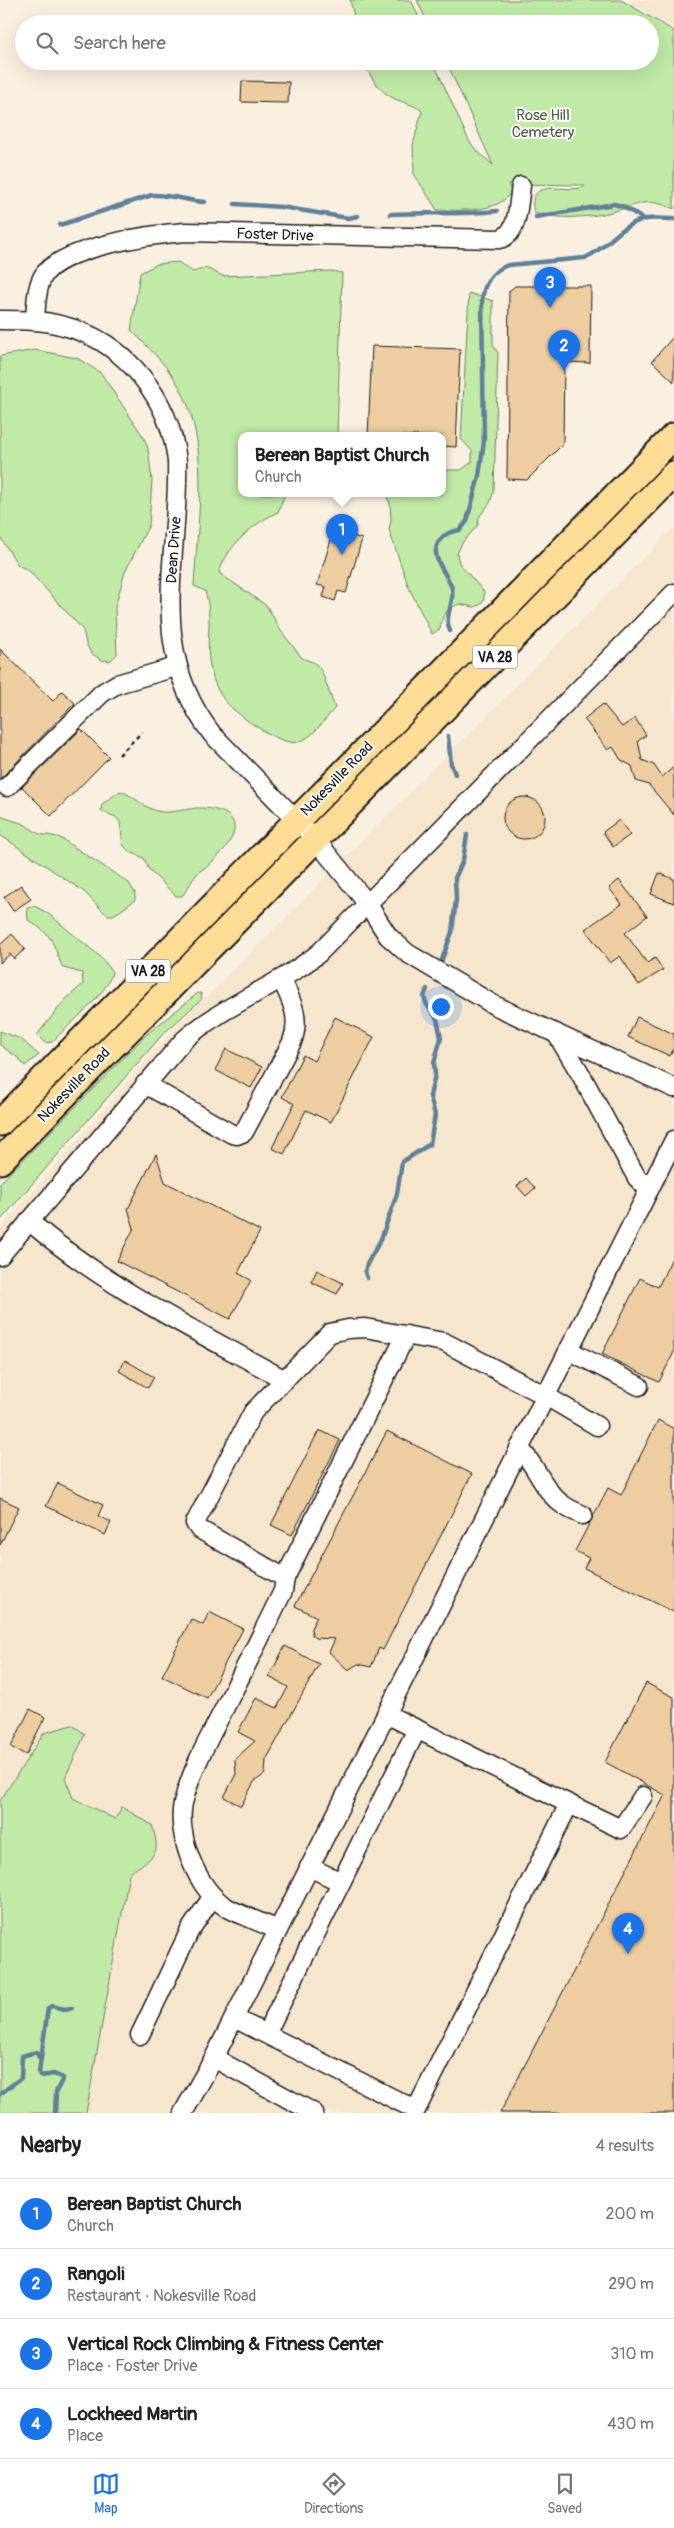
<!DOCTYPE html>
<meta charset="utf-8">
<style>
:root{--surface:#fff;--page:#f2f2f2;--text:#222;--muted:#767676;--line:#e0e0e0;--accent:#1a73e8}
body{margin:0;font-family:Pangolin,sans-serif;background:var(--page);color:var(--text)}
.you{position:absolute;left:440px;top:1006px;width:18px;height:18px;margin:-12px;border:4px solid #fff;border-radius:50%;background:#1a73e8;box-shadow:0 0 0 8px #1a73e833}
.badge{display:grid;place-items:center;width:32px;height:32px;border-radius:50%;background:var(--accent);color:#fff;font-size:16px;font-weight:700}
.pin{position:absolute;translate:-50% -41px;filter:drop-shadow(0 1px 2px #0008)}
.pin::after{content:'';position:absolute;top:26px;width:18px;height:15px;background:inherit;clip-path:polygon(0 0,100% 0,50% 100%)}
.popup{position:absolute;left:238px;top:432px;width:208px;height:65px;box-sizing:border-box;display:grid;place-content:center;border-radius:10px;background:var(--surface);filter:drop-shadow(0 1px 4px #0005);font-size:16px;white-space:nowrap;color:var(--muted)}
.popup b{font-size:19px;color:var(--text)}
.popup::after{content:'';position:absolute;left:50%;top:100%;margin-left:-10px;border:10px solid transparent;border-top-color:var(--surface)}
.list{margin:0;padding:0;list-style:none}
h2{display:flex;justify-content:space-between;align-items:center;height:65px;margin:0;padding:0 20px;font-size:21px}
h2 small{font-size:16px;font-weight:400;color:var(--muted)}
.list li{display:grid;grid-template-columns:32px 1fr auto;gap:15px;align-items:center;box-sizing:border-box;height:70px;padding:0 20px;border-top:1px solid var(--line)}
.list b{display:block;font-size:19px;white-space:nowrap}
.list p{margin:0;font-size:16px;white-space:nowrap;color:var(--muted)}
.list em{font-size:16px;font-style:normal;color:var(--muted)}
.icon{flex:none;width:28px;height:28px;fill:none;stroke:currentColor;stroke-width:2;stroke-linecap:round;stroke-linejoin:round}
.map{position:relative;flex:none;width:674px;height:2113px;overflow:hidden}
.search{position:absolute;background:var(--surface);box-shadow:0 5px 20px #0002;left:15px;right:15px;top:15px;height:55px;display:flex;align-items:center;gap:12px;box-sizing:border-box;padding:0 18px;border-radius:28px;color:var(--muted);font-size:19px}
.sheet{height:345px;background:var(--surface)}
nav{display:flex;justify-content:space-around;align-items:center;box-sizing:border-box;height:70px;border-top:1px solid var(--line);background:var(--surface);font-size:14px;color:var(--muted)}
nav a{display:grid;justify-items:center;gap:2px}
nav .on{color:var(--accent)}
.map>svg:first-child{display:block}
</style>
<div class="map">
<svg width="674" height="2113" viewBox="0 0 674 2113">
<rect width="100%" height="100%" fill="#faf0e2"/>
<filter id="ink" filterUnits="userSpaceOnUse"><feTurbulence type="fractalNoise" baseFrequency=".02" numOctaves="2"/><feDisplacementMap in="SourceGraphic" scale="10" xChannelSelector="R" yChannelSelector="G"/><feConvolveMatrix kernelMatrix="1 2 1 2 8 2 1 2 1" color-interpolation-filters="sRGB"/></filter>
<g filter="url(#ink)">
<!-- built -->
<g fill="#f6e6ce">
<path d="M628,0H674V28Z"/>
<path d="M674,527V2113H66L0,1859V1229L169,1034Z"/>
</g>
<!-- green -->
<g fill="#c0eaa6" stroke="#6e8361">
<path d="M350,0H411L422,24H356Z"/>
<path d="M417,0H621L674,31V209C647,197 642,204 615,211C591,218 557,220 534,213C525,175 568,194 584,187V185L508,184L511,191C501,214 457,210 437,210L414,174L413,145L422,111C413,104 403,103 393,98C380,92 368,75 364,61H433L469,141L477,151L493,165L446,61H650V24H428Z"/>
<path d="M178,262L193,272L206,268L223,276L331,271L342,273L337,436H242V494H285L278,512C254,523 226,547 219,573L267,606L281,631L302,658L315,663L322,672L335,708C324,720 313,738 298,742C281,747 237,715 226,702C218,693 214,682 211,671C204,645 214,617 205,591L194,586C197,525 210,453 184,396C172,370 151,350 131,330L140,273L157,264Z"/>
<path d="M469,293L493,301V345L498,353L494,490L490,503L479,517L478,525L462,543L457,554L459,563L484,592V600L480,605L474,607L459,604C447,609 441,616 440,629L432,634L409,588L389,530L391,520L390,504L386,494H442V470H461L472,462V451L461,439Z"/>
<path d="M35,350L77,358L101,373L143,436L148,448L152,481L149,525L125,572L115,607L117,654L110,661L101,660L91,653L86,644L83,630L29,571L18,565L0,537V356Z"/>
<path d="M120,791C133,795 143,807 157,811C172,815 187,807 203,808C248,811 238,839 212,862C209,866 204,868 200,871C192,878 189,888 182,896H176L149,870L144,858L130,852L123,845L120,822L116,817L101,811L102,804Z"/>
<path d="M0,816L24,824L39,834L59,837L129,883L135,893V900L120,911L113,915H107L83,891L0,835Z"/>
<path d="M34,906C51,913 61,925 75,936C89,948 103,956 112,972C109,993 67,1026 52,1042L45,1043L37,1035L65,1000L83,984L82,973L63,968C50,940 57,939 28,920L27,908Z"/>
<path d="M198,993H201L202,999L163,1034L0,1221V1183L147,1034Z"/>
<path d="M0,1031L21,1039L39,1055L25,1066L18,1058L0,1045Z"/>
<path d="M72,1725L85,1734L65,1778L73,1798L115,1819L122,1807L152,1825C162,1858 154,1854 129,1874L86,2113H0V1801L44,1733Z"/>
</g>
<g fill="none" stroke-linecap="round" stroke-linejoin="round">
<!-- stream -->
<g stroke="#608098" stroke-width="4.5">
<path d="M235,204L281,207L348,218L358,216"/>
<path d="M390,214C426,212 461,215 497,211"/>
<path d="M536,217L614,204L624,207L644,219"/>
<path d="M60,225L152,195C170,194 187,201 205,202"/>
<path d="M450,631C443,616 455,604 452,589C449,574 427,557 440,540C445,533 452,531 460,530L467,521L479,476L484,441L482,300C484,283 491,271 508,265L585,258C608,248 621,223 646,219C655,218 665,219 674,219"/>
<path d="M448,736L451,764L455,774"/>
<path d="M441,962L452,932L456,899L455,878L463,860L467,835"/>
<path d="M367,1278L365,1272L367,1264L381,1239L397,1194L402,1162L430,1144L435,1115L430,1096L435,1075L434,1063L441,1038L437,1019L427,1005L424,997L427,989"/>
<path d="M0,2094L21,2078L22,2056L36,2052L39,2057"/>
<path d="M55,2113L56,2092L63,2078L54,2074L41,2076L39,2072L48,2008L52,2006L64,2009L72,2008"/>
</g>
</g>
<!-- building -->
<g fill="#eecea0" stroke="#1c1c1c">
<path d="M242,81L289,82L288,103L241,102Z"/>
<path d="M515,286H591L590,363L564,362L563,444L527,480L507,479L509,291Z"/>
<path d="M674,336V382L652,361Z"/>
<path d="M372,346L460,349L456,447L442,446V436H368Z"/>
<path d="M334,530L362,539L346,593L338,591L335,601L323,597L326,587L317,585Z"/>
<path d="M0,649L53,701L62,691L75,703L0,779Z"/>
<path d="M603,704L622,727L635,718L646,735L638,741L642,760L654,765L662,777L674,767V815L649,785L636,781L632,766L621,760L613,747L608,750L584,719Z"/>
<path d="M81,729L109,757L51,816L22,787Z"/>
<circle cx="524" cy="818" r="21"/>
<path d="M619,820L630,835L613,847L603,832Z"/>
<path d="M659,873L674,879V903L651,894Z"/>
<path d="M619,880L647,916L625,933L647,963L655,958L663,970L639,985L620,956L610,963L585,929L622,904L609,888Z"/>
<path d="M21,885L31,899L13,911L4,897Z"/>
<path d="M12,934L25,949L14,959L10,954L0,963V945Z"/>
<path d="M335,1017L374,1037L331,1122L306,1110L284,1154L272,1148L294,1104L282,1097L303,1055L314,1061Z"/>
<path d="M637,1017L674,1034V1048L670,1056L628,1037Z"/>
<path d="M226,1049L262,1067L251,1088L215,1070Z"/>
<path d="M156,1154L165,1182L260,1231L238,1273L251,1280L230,1319L117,1261L134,1228L128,1209Z"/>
<path d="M526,1178L535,1188L526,1196L517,1186Z"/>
<path d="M674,1254V1352L659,1382L602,1354L640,1278L658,1287Z"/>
<path d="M317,1270L343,1283L337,1294L311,1282Z"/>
<path d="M125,1360L154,1377L148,1388L119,1371Z"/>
<path d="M658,1420L674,1429V1612L584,1568L589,1558L575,1551L608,1488L621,1495Z"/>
<path d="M319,1430L340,1440L292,1535L271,1525Z"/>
<path d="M387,1431L472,1474L383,1650L379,1648L371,1667L358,1664L348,1670L329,1652L335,1639L315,1638L312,1635L311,1628L317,1617L295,1606Z"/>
<path d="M58,1483L103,1505L98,1516L111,1522L105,1535L46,1506Z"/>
<path d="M0,1498L19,1507L0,1545Z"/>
<path d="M209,1612L243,1629L207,1698L162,1676L191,1619L203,1625Z"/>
<path d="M285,1646L319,1664L266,1760L265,1774L254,1782L241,1806L224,1797L236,1774L235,1759L255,1741L238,1732L256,1698L277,1708L288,1687L269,1677Z"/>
<path d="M646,1683L674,1697V2113H500L665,1795L605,1762Z"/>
<path d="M30,1709L45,1717L26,1755L11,1747Z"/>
</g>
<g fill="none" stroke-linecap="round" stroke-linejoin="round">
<!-- minor casing -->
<g stroke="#1c1c1c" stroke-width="21">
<g id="minor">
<path d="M0,320C22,320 43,320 64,326C126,342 170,399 177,461C180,560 145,648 212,734L315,839L367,903L388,936L407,953L494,1005L674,1088"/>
<path d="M35,320C36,307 36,290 42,278C57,247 155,234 186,232L499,239C519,235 518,203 521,186"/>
<path d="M7,787L102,693L117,684L176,667"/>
<path d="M556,1033L580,1073L637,1178L649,1190"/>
<path d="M145,1084L232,1134L237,1135L244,1132L292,1042C301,1018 292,1002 282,980"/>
<path d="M29,1221C105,1287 197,1331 285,1380"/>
<path d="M0,1256L183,1041C224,1004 277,987 319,953L674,593"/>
<path d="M568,1350L639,1386"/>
<path d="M519,1448C536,1464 544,1492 562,1504C568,1509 576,1512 583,1515"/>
<path d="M285,1578L406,1335"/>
<path d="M569,1804L621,1829L643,1796"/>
<path d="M309,1867L341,1882"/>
<path d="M278,1930C261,1922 242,1916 226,1907C197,1889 176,1835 183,1803C191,1771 207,1742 222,1713C243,1672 263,1632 283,1591L285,1578L199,1529L195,1523L253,1412L330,1333L348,1329L365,1328L444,1342L546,1396L597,1426"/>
<path d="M234,2018L416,2110L569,1804L386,1714"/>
<path d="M266,2034L417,1729"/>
<path d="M140,2035L190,1930L213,1896"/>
<path d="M214,2058L314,2113"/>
<path d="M183,2113L214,2058L674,1140"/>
</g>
</g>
<!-- highway casing -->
<g stroke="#1c1c1c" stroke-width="29">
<g id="highway">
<path d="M0,1123L674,436"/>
<path d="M0,1161L674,474"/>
</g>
</g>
<!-- path -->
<path stroke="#1c1c1c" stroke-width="2.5" stroke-dasharray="4 4" stroke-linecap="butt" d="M119,755L142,732"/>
<!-- minor -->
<use href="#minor" stroke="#fff" stroke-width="18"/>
<!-- highway -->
<use href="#highway" stroke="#ffdd96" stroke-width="25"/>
</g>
</g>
<g text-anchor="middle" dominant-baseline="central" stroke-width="4" stroke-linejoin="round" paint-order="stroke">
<!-- shield labels -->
<g fill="#fff" stroke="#606060" stroke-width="1">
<rect x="472.5" y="645.5" width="45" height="23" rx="4"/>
<rect x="125.5" y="959.5" width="45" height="23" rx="4"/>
</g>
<g font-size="14" font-weight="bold" fill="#1c1c1c">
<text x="495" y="657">VA 28</text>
<text x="148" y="971">VA 28</text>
</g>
<!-- park labels -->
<g font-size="15" fill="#4d5a45" stroke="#fff">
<text x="543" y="115">Rose Hill<tspan x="543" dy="17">Cemetery</tspan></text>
</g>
<!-- street labels -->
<g font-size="15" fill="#1c1c1c" stroke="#fff">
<text transform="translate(275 235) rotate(2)">Foster Drive</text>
<text transform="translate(174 550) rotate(-86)">Dean Drive</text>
<text transform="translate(337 779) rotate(-46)">Nokesville Road</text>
<text transform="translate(74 1085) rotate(-46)">Nokesville Road</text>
</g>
</g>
</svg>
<div class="you"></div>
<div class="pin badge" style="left:342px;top:555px">1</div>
<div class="popup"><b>Berean Baptist Church</b>Church</div>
<div class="pin badge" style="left:564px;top:371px">2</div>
<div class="pin badge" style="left:550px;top:308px">3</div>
<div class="pin badge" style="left:628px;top:1954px">4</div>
<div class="search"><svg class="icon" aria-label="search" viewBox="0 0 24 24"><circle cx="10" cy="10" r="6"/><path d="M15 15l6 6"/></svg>Search here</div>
</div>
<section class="sheet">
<h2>Nearby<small>4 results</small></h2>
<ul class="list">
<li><span class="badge">1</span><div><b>Berean Baptist Church</b><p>Church</p></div><em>200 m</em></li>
<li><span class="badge">2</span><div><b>Rangoli</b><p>Restaurant · Nokesville Road</p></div><em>290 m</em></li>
<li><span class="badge">3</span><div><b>Vertical Rock Climbing &amp; Fitness Center</b><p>Place · Foster Drive</p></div><em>310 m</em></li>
<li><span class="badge">4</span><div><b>Lockheed Martin</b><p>Place</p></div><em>430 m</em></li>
</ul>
</section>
<nav>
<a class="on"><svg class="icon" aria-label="map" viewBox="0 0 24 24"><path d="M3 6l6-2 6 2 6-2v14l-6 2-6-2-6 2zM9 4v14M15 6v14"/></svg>Map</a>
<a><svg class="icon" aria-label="directions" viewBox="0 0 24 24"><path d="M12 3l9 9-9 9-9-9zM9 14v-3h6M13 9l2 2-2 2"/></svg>Directions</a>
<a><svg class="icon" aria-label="saved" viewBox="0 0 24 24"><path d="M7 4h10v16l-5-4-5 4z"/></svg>Saved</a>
</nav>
